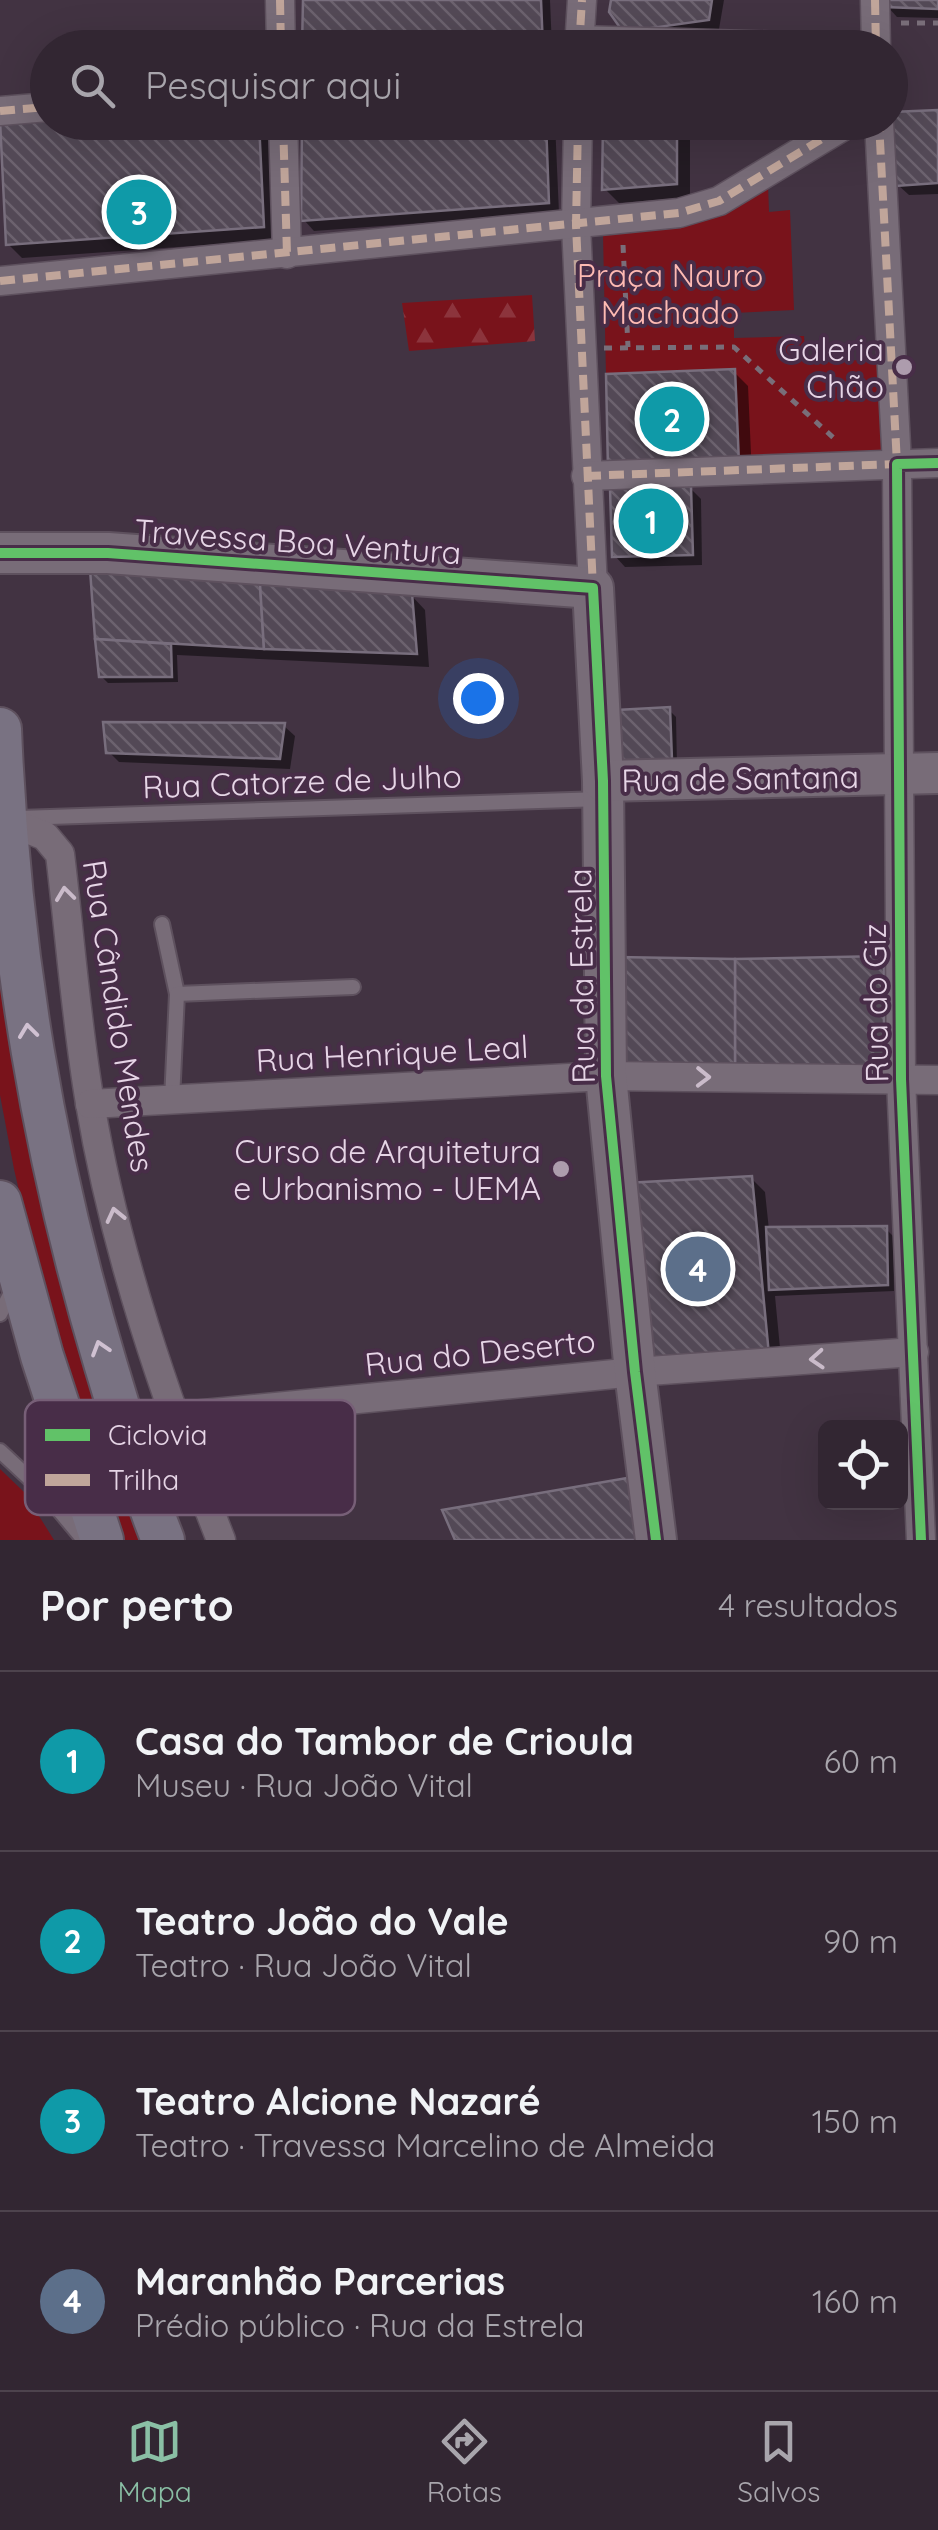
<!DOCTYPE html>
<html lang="pt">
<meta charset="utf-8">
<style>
:root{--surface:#322632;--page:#3d323e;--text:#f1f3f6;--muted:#a8a5ac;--line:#4d434d;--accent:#8abfa5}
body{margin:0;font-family:Quicksand,sans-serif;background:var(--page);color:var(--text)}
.controls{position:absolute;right:30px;bottom:30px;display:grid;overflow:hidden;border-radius:15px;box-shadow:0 10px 40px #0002}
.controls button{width:90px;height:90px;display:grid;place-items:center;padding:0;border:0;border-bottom:2px solid var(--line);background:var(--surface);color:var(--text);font:50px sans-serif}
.you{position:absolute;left:478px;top:698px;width:35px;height:35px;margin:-25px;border:8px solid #fff;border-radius:50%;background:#1a73e8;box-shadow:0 0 0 15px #1a73e833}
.badge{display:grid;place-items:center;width:65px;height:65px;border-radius:50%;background:var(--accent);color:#fff;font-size:32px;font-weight:700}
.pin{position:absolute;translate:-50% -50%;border:5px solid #fff;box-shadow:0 2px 10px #0006}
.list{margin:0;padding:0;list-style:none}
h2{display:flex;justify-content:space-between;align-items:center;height:130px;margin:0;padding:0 40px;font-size:42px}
h2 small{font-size:32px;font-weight:400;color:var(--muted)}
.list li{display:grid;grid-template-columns:65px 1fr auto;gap:30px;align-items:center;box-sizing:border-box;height:180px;padding:0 40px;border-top:2px solid var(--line)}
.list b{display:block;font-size:38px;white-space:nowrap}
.list p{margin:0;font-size:32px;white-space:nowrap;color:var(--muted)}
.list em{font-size:32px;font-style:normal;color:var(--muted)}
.icon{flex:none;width:55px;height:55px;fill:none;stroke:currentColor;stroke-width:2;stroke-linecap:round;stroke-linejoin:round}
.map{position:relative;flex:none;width:938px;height:1540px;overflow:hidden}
.search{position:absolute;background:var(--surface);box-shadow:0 10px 40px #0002;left:30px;right:30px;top:30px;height:110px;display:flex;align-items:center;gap:25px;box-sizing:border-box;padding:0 35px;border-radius:55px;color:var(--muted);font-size:38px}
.sheet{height:850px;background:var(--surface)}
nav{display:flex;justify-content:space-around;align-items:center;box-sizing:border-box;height:140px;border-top:2px solid var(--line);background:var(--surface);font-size:28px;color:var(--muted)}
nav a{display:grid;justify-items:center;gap:5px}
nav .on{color:var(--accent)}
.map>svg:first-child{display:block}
</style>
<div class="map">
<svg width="938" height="1540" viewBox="0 0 938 1540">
<defs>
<pattern id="forest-firs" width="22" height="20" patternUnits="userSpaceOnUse" patternTransform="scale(2.5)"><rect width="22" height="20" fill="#79131b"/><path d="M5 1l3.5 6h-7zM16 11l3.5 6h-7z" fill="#8c343c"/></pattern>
<pattern id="building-back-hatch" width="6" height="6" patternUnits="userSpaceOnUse" patternTransform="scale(2.5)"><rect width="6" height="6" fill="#534956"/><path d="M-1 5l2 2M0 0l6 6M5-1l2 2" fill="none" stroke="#6c626e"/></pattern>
</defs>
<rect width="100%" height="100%" fill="#423342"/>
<!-- green -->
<g fill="#79131b">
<path d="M768,185L769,212L790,210L794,310L734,313V338L804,336L806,363L879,359L885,459L739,463L735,369L606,374L603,234Z"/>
<path d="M0,944L144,1540H121L45,1303L14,1169L0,1095Z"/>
<path d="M0,1469L24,1492L54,1540H0Z"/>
</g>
<!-- forest -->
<path fill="url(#forest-firs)" d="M532,295L535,341L409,351L402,303Z"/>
<!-- shadow -->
<g fill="#0007">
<path d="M305,0H550L552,48H305Z"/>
<path d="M614,0H724L719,29L636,41Z"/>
<path d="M938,0V18L897,17L887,6Z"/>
<path d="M938,112V194L909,195L898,185Z"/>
<path d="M48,122H271L277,240L22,258L8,244Z"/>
<path d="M304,122H555L559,213L314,231L304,220Z"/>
<path d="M606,122H690V197L619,203L605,189Z"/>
<path d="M734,372L748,386L752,476L625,483Z"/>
<path d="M690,488L701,499L702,565L625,567L615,556Z"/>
<path d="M411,595L425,610L429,667L177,655L178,682L108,683L101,676L97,638Z"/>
<path d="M669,710L676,717L677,766L619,713Z"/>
<path d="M284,726L295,736L290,769L119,762L108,751Z"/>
<path d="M619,959H883L898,973L897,1084Z"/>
<path d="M751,1178L765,1192L769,1230L886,1229L893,1236L894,1291L775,1296L782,1369L661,1375Z"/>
</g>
<!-- building -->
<g fill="url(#building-back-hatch)" stroke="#786e7d" stroke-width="2.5">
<path d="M303,0H541L543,48H302Z"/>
<path d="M611,0H712L709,20L623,32L609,12Z"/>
<path d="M884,0H938V9L884,7Z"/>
<path d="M938,110V183L896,186L892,112Z"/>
<path d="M48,117V122H259L264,227L6,245L0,120Z"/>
<path d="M302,122H546L549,203L301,221Z"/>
<path d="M603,122H677V184L602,190Z"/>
<path d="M735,369L739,463L608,470L606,374Z"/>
<path d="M691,486L693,555L612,557L610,488Z"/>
<path d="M90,569L260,584L264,649L95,639Z"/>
<path d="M260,584L412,593L417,654L264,649Z"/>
<path d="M95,639L171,644L172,677H99Z"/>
<path d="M670,707L672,760L617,762V710Z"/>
<path d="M103,722L285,723L280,759L106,753Z"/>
<path d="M884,956V1071L735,1066V959Z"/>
<path d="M617,957L735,959V1066L617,1065Z"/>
<path d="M752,1176L769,1355L644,1362L626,1183Z"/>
<path d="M887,1226L888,1285L769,1290L766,1227Z"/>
<path d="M633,1477L638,1540H455L442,1510Z"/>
</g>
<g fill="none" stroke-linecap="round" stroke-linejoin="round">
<!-- lane casing -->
<g stroke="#5e515e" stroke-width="18">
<g id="lane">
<path d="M19,818L602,799"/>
<path d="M162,924L177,994"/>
<path d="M172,1100L177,994L353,987"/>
<path d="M0,1314L14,1287"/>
<path d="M0,1451L44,1492L84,1540"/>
</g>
</g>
<!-- street casing -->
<g stroke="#5e515e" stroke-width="31">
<g id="street">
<path d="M280,0L281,48"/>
<path d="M875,0L876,48"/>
<path d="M579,40L853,48"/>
<path d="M579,48L582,0"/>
<path d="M0,111L48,107"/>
<path d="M283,122L287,254"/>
<path d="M578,122L576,225L593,588"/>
<path d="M879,122L897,464L901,1079L921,1540"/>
<path d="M0,281L679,213L719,201L850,122"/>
<path d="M586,476L938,463"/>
<path d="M3,819L45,836L60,854C70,936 76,1021 90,1103C115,1253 166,1400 221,1540"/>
<path d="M90,1104L606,1076L938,1080"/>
<path d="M173,1417L635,1372L914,1352"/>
</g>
</g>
<!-- secondary casing -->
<g stroke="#5e515e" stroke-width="44">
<g id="secondary">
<path d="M0,553H108L593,588L603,781L606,1076L635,1372L656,1540"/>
<path d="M603,781L938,773"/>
</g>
</g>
<!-- primary casing -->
<g stroke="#5e515e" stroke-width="46">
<g id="primary">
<path d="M0,729C9,950 43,1155 106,1366C124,1425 140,1483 163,1540"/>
<path d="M0,1202L42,1356L102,1540"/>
</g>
</g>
<!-- path -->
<g stroke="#796e79" stroke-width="5" stroke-dasharray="8 8" stroke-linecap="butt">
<path d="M901,23H938"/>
<path d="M623,245L628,347"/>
<path d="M604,348L734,347L837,441"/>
</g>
<!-- lane -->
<use href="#lane" stroke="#786c78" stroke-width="14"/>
<!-- street -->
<use href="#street" stroke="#786c78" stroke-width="28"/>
<!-- secondary -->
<use href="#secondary" stroke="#786c78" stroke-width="40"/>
<!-- primary -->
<use href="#primary" stroke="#797282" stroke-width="42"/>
<!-- quiet -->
<g stroke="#c0a59a" stroke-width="8" stroke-dasharray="15 8" stroke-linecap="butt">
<path d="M280,0L281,48"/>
<path d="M875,0L876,48"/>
<path d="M579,40L853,48"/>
<path d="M579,48L582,0"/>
<path d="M0,111L48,107"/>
<path d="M283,122L287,254"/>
<path d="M578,122L576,225L593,588"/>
<path d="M0,281L679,213L719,201L850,122"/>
<path d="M586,476L897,464L879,122"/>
</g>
<!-- cycleway casing -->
<g stroke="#482d48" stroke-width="16">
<g id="cycleway">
<path d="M0,553H108L593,588L603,781L606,1076L635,1372L656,1540"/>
<path d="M921,1540L901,1079L897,464L938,463"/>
</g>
</g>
<!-- cycleway -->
<use href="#cycleway" stroke="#61c268" stroke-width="10"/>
</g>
<!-- one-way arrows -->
<defs><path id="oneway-chevron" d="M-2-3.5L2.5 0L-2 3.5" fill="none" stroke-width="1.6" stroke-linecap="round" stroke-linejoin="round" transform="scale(2.5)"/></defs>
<g stroke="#cabbca">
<use href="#oneway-chevron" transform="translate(65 894) rotate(-97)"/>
<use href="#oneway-chevron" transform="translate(703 1077) rotate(1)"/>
<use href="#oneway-chevron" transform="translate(115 1215) rotate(-103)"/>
<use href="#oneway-chevron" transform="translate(817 1359) rotate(176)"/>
</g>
<g stroke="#d0c1d2">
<use href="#oneway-chevron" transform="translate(28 1031) rotate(-97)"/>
<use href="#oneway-chevron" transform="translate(100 1348) rotate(-107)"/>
</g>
<!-- markers -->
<g fill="#ad9cad" stroke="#482d48" stroke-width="4">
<circle cx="904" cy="367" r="10"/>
<circle cx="561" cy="1169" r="10"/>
</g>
<g text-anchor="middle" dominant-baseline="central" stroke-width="8" stroke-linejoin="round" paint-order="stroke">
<!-- park labels -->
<g font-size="32" fill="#febab3" stroke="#482d48">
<text x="670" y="275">Praça Nauro<tspan x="670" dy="37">Machado</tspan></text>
</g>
<!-- poi labels -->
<g font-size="32" fill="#e6d5e6" stroke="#482d48" text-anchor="end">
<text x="884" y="349">Galeria<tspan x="884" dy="37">Chão</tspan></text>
<text x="541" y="1151">Curso de Arquitetura<tspan x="541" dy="37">e Urbanismo - UEMA</tspan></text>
</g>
<!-- street labels -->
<g font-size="32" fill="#e6d5e6" stroke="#482d48">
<text transform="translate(298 541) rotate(4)">Travessa Boa Ventura</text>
<text transform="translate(740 778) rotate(-1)">Rua de Santana</text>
<text transform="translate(302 781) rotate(-2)">Rua Catorze de Julho</text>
<text transform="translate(581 976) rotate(-91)">Rua da Estrela</text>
<text transform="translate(875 1003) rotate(-91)">Rua do Giz</text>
<text transform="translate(119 1016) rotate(81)">Rua Cândido Mendes</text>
<text transform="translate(392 1053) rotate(-3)">Rua Henrique Leal</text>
<text transform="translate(480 1352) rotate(-6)">Rua do Deserto</text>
</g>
</g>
<!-- legend -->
<rect x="25" y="1400" width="330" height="115" rx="15" fill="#482d48" stroke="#775f77" stroke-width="2.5"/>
<rect x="45" y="1429" width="45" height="12" fill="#61c268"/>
<rect x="45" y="1474" width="45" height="12" fill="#c0a59a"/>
<g font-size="28" fill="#e6d5e6">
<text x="108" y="1445">Ciclovia</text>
<text x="108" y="1490">Trilha</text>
</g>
</svg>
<div class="controls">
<button><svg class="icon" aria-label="locate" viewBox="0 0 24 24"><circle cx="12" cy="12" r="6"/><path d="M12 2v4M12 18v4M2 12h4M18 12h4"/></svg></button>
</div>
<div class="you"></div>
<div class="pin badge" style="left:651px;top:521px;background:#0f9aa8">1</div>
<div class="pin badge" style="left:672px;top:419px;background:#0f9aa8">2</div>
<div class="pin badge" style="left:139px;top:212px;background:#0f9aa8">3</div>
<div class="pin badge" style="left:698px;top:1269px;background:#5c6f8a">4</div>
<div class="search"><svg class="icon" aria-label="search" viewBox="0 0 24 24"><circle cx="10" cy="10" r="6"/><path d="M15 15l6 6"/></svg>Pesquisar aqui</div>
</div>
<section class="sheet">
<h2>Por perto<small>4 resultados</small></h2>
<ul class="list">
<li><span class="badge" style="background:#0f9aa8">1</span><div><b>Casa do Tambor de Crioula</b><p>Museu · Rua João Vital</p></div><em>60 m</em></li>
<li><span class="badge" style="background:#0f9aa8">2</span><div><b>Teatro João do Vale</b><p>Teatro · Rua João Vital</p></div><em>90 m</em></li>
<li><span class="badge" style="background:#0f9aa8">3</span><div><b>Teatro Alcione Nazaré</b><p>Teatro · Travessa Marcelino de Almeida</p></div><em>150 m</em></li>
<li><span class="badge" style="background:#5c6f8a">4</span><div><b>Maranhão Parcerias</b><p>Prédio público · Rua da Estrela</p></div><em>160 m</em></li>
</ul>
</section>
<nav>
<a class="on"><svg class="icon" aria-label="map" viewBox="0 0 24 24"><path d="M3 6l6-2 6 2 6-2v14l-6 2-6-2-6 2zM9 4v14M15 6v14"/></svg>Mapa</a>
<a><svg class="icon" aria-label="directions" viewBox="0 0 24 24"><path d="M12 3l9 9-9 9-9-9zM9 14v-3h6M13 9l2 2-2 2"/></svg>Rotas</a>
<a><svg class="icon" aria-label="saved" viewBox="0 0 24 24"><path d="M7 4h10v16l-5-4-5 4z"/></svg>Salvos</a>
</nav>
